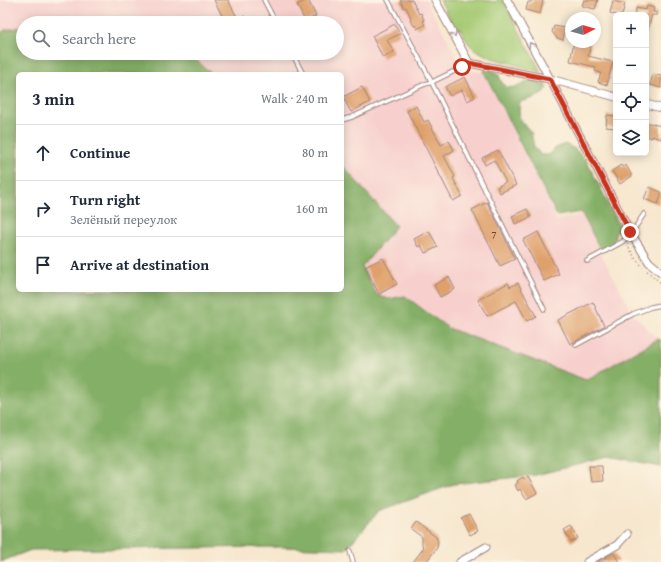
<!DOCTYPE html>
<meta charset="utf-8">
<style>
:root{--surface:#fff;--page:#f2f2f3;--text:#1f2937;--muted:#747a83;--line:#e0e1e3}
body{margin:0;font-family:"Gentium Book Plus",serif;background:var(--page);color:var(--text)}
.controls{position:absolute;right:12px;top:12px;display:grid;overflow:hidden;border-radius:6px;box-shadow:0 2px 10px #0003}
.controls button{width:36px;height:36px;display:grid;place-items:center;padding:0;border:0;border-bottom:1px solid var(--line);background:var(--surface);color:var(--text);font:20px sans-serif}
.compass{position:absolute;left:565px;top:12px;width:36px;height:36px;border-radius:50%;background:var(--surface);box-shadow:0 2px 10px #0003;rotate:84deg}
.stop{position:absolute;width:12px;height:12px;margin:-9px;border:3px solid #c8321e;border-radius:50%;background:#fff}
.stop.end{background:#c8321e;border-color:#fff;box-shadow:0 1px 4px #0008}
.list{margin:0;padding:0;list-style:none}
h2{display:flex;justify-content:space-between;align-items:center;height:52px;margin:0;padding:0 16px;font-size:17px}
h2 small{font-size:13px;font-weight:400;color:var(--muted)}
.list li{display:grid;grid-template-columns:26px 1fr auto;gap:12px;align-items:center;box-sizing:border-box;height:56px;padding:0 16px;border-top:1px solid var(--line)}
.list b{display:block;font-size:15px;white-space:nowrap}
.list p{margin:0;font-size:13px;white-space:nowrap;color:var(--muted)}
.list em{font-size:13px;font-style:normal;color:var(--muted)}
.icon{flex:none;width:22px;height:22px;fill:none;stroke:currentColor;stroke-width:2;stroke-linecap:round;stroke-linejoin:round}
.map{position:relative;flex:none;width:661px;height:562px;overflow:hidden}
.search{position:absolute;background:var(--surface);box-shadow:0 2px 10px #0003;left:16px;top:16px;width:328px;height:44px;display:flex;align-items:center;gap:10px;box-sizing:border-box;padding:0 14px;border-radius:22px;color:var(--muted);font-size:15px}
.panel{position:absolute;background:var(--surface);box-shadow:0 2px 10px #0003;left:16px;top:72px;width:328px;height:220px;border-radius:6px}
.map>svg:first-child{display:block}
</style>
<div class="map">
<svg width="661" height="562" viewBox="0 0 661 562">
<rect width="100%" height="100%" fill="#fcf5e5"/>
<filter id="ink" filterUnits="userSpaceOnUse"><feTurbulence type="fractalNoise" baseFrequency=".025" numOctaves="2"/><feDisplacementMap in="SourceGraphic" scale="8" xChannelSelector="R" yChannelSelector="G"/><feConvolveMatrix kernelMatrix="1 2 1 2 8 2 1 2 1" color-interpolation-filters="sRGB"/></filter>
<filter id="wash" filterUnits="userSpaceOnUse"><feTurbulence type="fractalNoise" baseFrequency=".012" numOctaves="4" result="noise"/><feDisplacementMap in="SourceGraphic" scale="16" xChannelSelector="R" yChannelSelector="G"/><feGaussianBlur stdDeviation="0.9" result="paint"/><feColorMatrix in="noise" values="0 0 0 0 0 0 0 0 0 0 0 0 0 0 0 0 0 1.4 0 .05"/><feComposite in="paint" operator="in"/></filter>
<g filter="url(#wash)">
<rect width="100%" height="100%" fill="#f7e7ce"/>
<!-- built -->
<path fill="#f7d0cd" d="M0,0H426L464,70L483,72L557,220L581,215L633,314L658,339L586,380L448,328L405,296L388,299L377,295L362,268L396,226L342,165V74H212L188,53H337V23H89L83,17L49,23H23V27L5,30L0,34Z"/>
<!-- green -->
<path fill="#a6cb75" stroke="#787550" d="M440,0H483L495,2L497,0H503L541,72L492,58L474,49L469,44L460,28L456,30Z"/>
<!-- forest -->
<g fill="#84af66" stroke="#676748">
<path d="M23,27V53H188L212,74H18V290H342V165L396,226L362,267L377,295L388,299L405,296L448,328L586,380L658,339L661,340V467L609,457L536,475L454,484L379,511L346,549L280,547L31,550L0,562V34L5,30Z"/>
<path d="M485,69H489L498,73L501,81L506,88L515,87L525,82L532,79L544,81L547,89C541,97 530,99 520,102L519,110L520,120L531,132L534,147L541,155H549L554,149L565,144L575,149L586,160L622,230L615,232V240L611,245C607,246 604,249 600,249L581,212L557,216L484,72Z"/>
</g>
<g id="blocks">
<!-- building -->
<g fill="#dfa06a">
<path d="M214,0H228L238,19L245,16L249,23H226Z"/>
<path d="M307,0H308L316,16L305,21L297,5Z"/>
<path d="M400,0H412L419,14L421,13L424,20L423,21L425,25L417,29L415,25L414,26L410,19L411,18L406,7L404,8Z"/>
<path d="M532,0H538L543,1L540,14L526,10L528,2H531Z"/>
<path d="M584,0H598L595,9L582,6Z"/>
<path d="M613,1L625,4L622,15H617L610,13Z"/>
<path d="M647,6L654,8L653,12L657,13V15H652L648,30H646V15H635L636,8L646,10Z"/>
<path d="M395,24L400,34L387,40L394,52L383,58L372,36Z"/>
<path d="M554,26L565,28L563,40L557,38L552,32Z"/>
<path d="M574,42H582L591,44L588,56L613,62L607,85L598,82L601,73L595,71L596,67L570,61Z"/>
<path d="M653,74L661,76V88L650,85Z"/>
<path d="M465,77L475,97L467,101L462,90L450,96L445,87Z"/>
<path d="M362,87L370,102L351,112L343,97Z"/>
<path d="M416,106L424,122L428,120L441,145L449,141L454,150L444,156L455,177L453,178L462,196L453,201L407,111Z"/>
<path d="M607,115L616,116V128L606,127Z"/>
<path d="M646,122L661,126V139L652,136V138L646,136Z"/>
<path d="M498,150L516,185L500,193L497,187L506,182L494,160L485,165L482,158Z"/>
<path d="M621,165L623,167L626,165L632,176L620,184L612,171Z"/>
<path d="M649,187L661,192V196L658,204L644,199Z"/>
<path d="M487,202L515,259L500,266L472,210Z"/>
<path d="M527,209L531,217L515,224L512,216Z"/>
<path d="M429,231L438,247L425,253L421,245L418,247L414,239Z"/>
<path d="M538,232L559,274L544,281L523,240Z"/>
<path d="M383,258L397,284L379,294L365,267Z"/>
<path d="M449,277L455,289L440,297L434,285Z"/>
<path d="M508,283L510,287L518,283L536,316L527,321L516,301L487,316L478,300Z"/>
<path d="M593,302L604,326L570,344L558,320Z"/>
<path d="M589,466H602L603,481L591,482Z"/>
<path d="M523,477L524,479L528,477L537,493L526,499L520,489L518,491L515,485L518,483L517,481Z"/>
<path d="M469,514L478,531L470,535L461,518Z"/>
<path d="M416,522L436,537L438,542L437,548L426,562H413L423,549L422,544V537L411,529Z"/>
<path d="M571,526L578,538L571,542L564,530Z"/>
<path d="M614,553L619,562H597Z"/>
</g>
</g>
</g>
<g filter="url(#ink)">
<use href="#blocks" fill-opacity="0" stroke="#a0837c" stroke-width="1"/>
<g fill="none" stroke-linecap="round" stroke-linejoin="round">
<!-- lane casing -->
<g stroke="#a0837c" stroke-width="5.5">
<g id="lane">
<path d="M264,0L276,23"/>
<path d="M388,0L426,71L544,309"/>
<path d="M292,53L303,74"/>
<path d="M342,120L352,117L425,84L432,82L469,64"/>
<path d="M587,261L622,242L631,234L644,214"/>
<path d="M576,345L633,314L651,307L661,305"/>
<path d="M350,551L353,562"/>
</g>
</g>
<!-- street casing -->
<g stroke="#a0837c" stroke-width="9">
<g id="street">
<path d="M435,0L469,63L550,79L616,97"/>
<path d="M507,0L550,79L630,232L649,262L661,272"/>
<path d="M646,104L661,108"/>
<path d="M460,562L486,547"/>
<path d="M587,562L617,545L627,534"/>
</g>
</g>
<!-- path -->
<g stroke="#a0837c" stroke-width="1.5" stroke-dasharray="1 3" stroke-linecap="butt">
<path d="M603,198L622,235"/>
<path d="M627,244L635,258L643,267"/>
<path d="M647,271L661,283"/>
</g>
<!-- lane -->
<use href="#lane" stroke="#fff" stroke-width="3.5"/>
<!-- street -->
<use href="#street" stroke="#fff" stroke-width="7"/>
</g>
<!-- one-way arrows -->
<defs><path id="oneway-chevron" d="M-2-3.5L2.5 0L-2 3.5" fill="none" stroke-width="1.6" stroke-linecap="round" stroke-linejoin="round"/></defs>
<g stroke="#ae9aa0">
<use href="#oneway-chevron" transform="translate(454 34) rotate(62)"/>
<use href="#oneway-chevron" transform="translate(531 45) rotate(-118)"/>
</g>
</g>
<g fill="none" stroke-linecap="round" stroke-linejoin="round" filter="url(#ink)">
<!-- route -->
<path stroke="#c8321e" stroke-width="5" d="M462,67L469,63L550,79L630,232"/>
</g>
<g text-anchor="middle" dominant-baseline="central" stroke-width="3" stroke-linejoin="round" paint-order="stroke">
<!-- number labels -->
<g font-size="11" fill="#6f3f3b">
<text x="494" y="234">7</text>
</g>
</g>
</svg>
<div class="controls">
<button>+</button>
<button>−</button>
<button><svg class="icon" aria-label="locate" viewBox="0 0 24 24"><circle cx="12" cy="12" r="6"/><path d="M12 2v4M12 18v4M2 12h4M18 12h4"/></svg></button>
<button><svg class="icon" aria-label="layers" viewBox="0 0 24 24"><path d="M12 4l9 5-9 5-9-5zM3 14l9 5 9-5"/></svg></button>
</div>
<svg class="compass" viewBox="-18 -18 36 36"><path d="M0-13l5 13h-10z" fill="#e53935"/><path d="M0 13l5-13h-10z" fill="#747a83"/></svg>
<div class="stop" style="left:462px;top:67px"></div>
<div class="stop end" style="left:630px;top:232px"></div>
<div class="search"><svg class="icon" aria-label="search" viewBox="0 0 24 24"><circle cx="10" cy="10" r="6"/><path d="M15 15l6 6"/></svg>Search here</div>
<section class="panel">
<h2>3 min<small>Walk · 240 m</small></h2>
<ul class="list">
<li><svg class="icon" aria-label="ahead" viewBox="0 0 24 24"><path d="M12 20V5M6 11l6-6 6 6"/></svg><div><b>Continue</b></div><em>80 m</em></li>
<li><svg class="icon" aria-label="right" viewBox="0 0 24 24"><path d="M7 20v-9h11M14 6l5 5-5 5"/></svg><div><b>Turn right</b><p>Зелёный переулок</p></div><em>160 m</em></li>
<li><svg class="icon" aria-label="arrive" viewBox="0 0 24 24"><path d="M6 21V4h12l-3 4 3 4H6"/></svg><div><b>Arrive at destination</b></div></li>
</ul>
</section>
</div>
